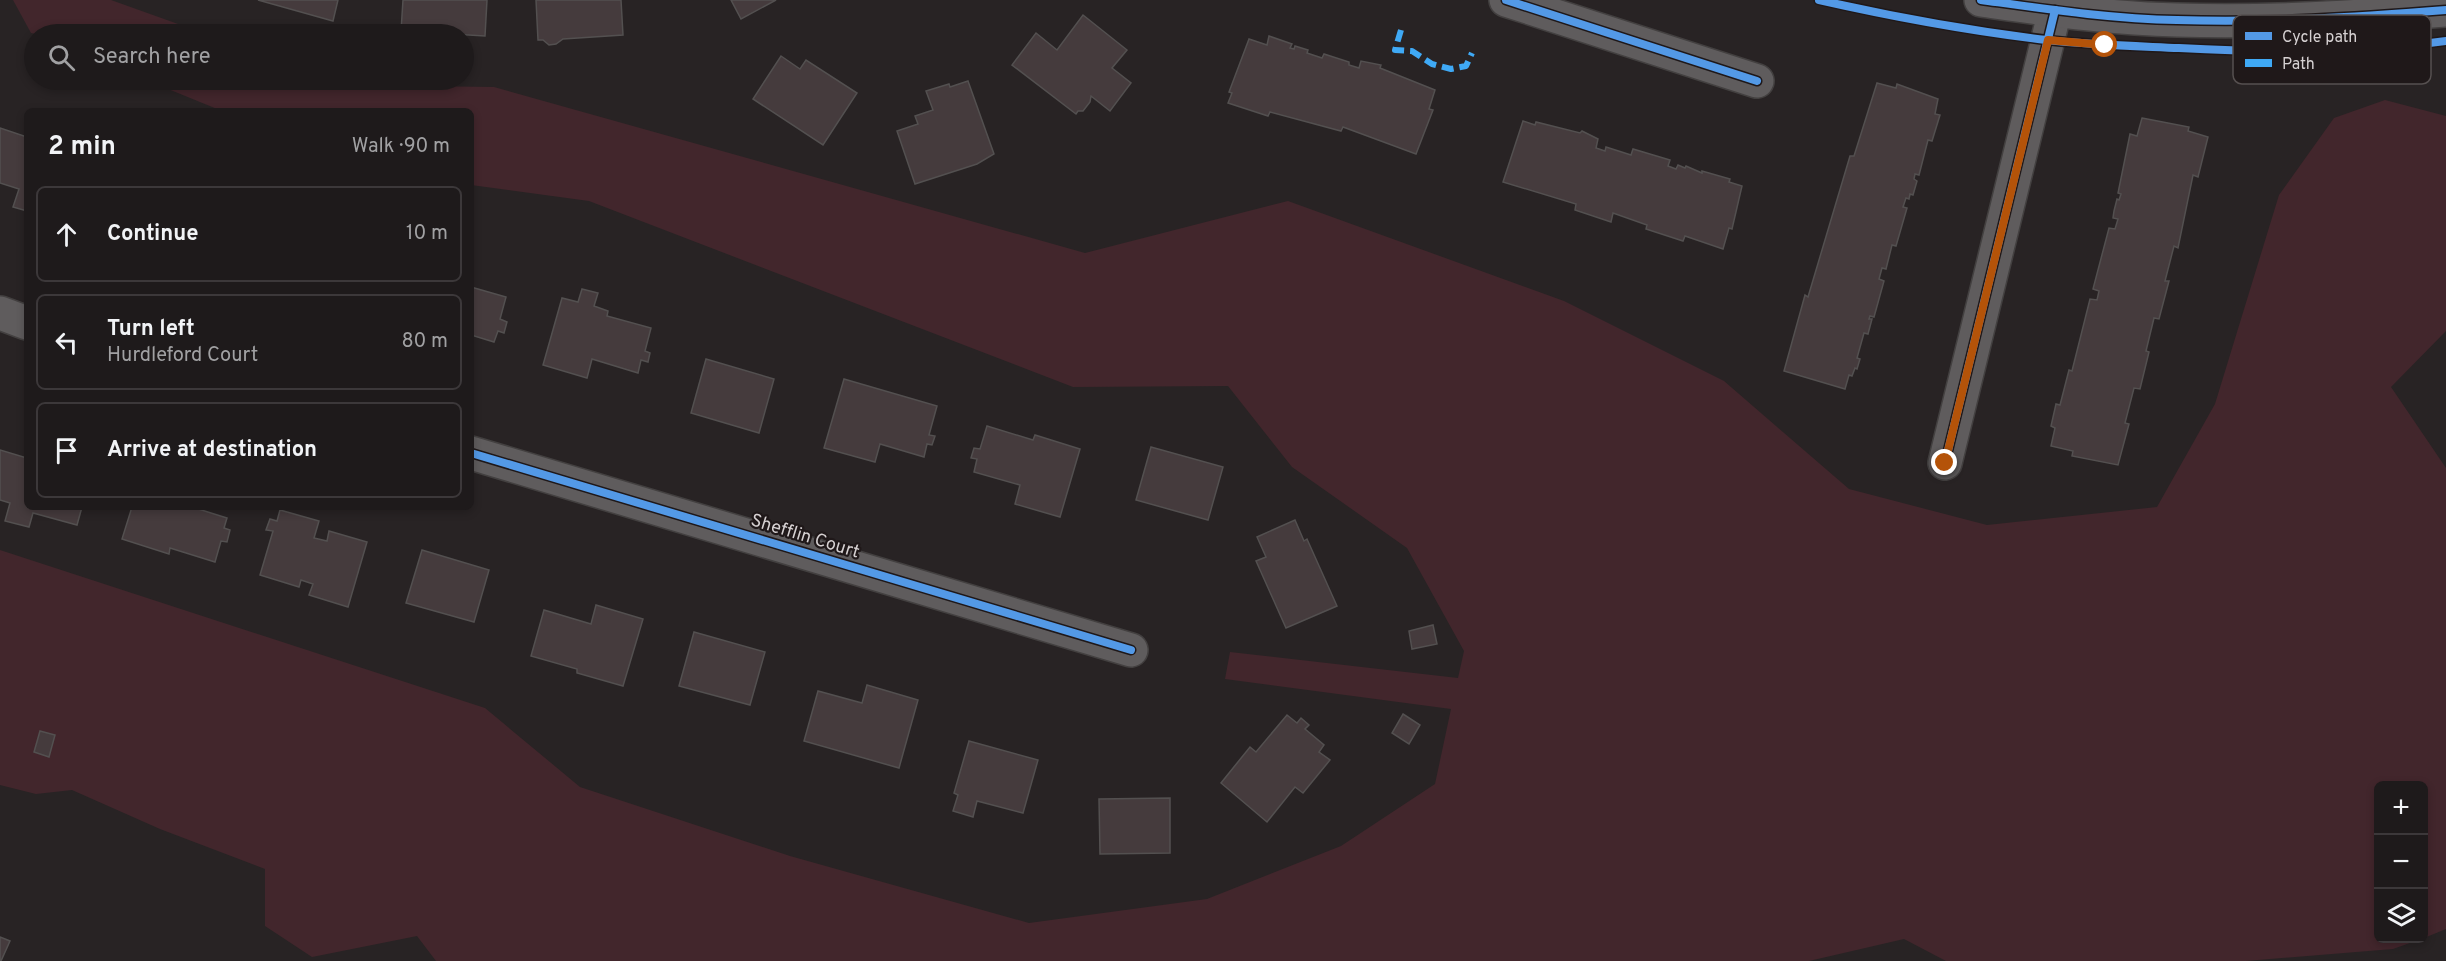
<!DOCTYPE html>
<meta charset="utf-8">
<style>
:root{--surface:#1e1a1b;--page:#262324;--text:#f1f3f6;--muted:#a1a1a3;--line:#3c383a}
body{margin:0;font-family:Overpass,sans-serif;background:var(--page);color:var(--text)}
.controls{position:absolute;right:18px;bottom:18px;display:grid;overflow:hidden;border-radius:9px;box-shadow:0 3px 9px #0003}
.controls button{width:54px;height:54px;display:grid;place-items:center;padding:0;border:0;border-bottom:2px solid var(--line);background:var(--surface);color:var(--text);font:30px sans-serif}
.stop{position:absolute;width:18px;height:18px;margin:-14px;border:4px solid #b45309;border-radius:50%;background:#fff}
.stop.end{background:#b45309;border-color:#fff;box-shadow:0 2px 6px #0008}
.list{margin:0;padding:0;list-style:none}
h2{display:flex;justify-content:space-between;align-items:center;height:78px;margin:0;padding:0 24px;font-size:26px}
h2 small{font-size:20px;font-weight:400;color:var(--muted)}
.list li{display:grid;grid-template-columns:39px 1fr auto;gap:18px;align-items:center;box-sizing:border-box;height:96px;margin:0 12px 12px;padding:0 12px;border:2px solid var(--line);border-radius:9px}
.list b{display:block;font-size:22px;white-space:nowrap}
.list p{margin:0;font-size:20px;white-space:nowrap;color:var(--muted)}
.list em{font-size:20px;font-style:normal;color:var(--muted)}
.icon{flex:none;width:33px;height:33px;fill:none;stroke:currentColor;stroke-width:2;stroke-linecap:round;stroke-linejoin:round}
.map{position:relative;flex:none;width:2446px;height:961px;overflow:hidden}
.search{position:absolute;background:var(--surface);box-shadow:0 3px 9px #0003;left:24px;top:24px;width:450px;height:66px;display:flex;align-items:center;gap:15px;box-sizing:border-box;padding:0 21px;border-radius:33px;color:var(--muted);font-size:22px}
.panel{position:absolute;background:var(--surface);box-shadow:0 3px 9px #0003;left:24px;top:108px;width:450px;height:402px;border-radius:9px}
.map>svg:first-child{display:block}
</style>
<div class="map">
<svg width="2446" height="961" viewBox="0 0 2446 961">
<rect width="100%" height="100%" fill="#282324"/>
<!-- green -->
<g fill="#42262c">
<path d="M13,0H111L206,34H36L31,33Z"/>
<path d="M146,80H329L346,85L494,87L1085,253L1288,201L1564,301L1724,381L1849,489L1987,525L2157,507L2215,404L2279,195L2334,118L2385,100L2446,116V331L2391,387L2446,468V929L2424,938V786H2378V938L2421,939L2393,949L2246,961H1946L1904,939L1809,961H436L417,936L312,957L265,926V869L160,829L72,790L36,794L0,785V550L485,708L580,787L790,856L1029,923L1207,899L1341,846L1435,784L1451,709L1225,679L1230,652L1458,678L1464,651L1407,548L1292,467L1228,386L1073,387L589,201L471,185V111H222Z"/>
</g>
<!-- building -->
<g fill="#453b3d" stroke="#535050" stroke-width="1.5">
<path d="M258,0H338L333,21Z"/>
<path d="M403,0H487L485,36L401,31Z"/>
<path d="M536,0H621L623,35L563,39L556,44L549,45L543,40H538Z"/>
<path d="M731,0H776L741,19Z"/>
<path d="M1083,15L1127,50L1112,68L1131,83L1110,111L1091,96L1090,102L1083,111H1078L1076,114L1012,65L1036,33L1057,50Z"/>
<path d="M1269,36L1292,44L1290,48L1294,49L1295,46L1308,50L1307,53L1322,58L1324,54L1349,62V65L1359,68L1361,61L1381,65L1380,68L1435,90L1429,109L1433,110L1416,154L1343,127L1341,131L1270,112L1268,116L1228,103L1232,93L1229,92L1249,39L1267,45Z"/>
<path d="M781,56L800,69L806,60L857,93L823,145L753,99Z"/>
<path d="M968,81L994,154L977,164L915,184L897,131L918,124L915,116L933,110L926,91L949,84L950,87Z"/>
<path d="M1877,83L1896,88L1897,84L1938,99L1935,114L1940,115L1932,141L1928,140L1919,175L1915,174L1914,179L1917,181L1913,195L1910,194L1909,199L1906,198L1903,207L1907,208L1896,246L1892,245L1886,269L1882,268L1879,279L1884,281L1874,317L1870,316L1869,319H1872L1868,334L1864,333L1857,358L1860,359L1857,369L1855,368L1852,376L1849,375L1845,389L1784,371L1805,295L1808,297L1850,156H1854Z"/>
<path d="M2142,118L2189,127L2188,131L2208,137L2198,177L2193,175L2178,248L2174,246L2165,281H2169L2159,319L2154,318L2146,351L2149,352L2140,389L2134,388L2125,423L2129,424L2118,465L2072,456L2073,451L2051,446L2055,428L2051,426L2056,404L2060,405L2069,370L2072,371L2090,299L2097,300L2099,291L2093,289L2109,228L2115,229L2118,219L2113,218L2114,211L2117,199L2119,200L2121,194L2118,193L2130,134L2137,136Z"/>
<path d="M1523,121L1535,125L1536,122L1580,133L1582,131L1598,139L1596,148L1605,151L1606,147L1631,155L1633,149L1670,160L1668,166L1676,169L1678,165L1685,168L1686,166L1702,173V171L1730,179L1729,182L1742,186L1732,229L1729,228L1723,249L1685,236L1683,241L1646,229L1647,225L1613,213L1611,222L1575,210L1576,204L1503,182Z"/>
<path d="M0,128L27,137V211L13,207L19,189L0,183Z"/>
<path d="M471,287L506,297L500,319L507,322L504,333L498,331L494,342L471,335Z"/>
<path d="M582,289L598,293L594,306L608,311L607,316L651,328L645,351L650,353L648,362L641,360L638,373L592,359L587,378L543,365L562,298L578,302Z"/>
<path d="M706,359L774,379L759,433L691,413Z"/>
<path d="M844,379L937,406L929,435L935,436L932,445L927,444L924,457L880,444L875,462L824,448Z"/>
<path d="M987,426L1033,440L1035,435L1080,449L1060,517L1015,504L1020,485L974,472L977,459L971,458L974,448L980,449Z"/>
<path d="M1151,447L1223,467L1208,520L1136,500Z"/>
<path d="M0,450L27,458V507H82L77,525L33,513L29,527L5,521L10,503L0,500Z"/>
<path d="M132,507H192L227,518L224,528L230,530L227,542L221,541L215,562L170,548L169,554L122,539Z"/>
<path d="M280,510L319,521L314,538L327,541L329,531L367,542L348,607L309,595L313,584L301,580L299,587L260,575L273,531L266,530L270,519L277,521Z"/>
<path d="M1295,520L1304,541L1307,539L1337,606L1286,628L1256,561L1266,557L1257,537Z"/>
<path d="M422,550L489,570L474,622L406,603Z"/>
<path d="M596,605L643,619L623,686L577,673V669L531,656L544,610L591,624Z"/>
<path d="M1433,625L1437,644L1412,649L1409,631Z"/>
<path d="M694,632L765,652L750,705L679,686Z"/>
<path d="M867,685L918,700L899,768L804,741L818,691L862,703Z"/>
<path d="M1403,714L1420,725L1409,744L1392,733Z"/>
<path d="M1287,715L1297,723L1301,718L1309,725L1305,729L1324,745L1319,752L1330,760L1303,793L1295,787L1267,822L1221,783L1250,747L1256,752Z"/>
<path d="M40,731L55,735L49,757L34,752Z"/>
<path d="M969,741L1038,760L1023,813L977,801L973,817L953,811L958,795L954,793Z"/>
<path d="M1170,798V853L1100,854L1099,799Z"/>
<path d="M0,937L10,941L1,961H0Z"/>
</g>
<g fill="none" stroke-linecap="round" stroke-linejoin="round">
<!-- minor casing -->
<g stroke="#434040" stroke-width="36">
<g id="minor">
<path d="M1506,0L1757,81"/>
<path d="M0,313L27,323"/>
<path d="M471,453L1131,650"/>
<path d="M1945,463L2055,10"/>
</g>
</g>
<!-- tertiary casing -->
<g stroke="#434040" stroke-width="36">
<path id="tertiary" d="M1981,0C2046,9 2112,19 2177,20C2267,23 2356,17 2446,10"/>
</g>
<!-- minor -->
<use href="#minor" stroke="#5f5c5d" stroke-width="33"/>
<!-- tertiary -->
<use href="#tertiary" stroke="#5f5c5d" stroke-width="33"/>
<!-- quiet -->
<path stroke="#3fa9f5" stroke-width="6" stroke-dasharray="12 6" stroke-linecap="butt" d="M1401,30L1395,50L1412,51L1432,64L1451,69L1466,66L1472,53"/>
<!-- cycleway casing -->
<g stroke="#1f1819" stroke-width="11">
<g id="cycleway">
<path d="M1506,0L1757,81"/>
<path d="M1819,0C1894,17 1971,31 2047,40C2091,45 2135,46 2179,48C2268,53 2357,53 2446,41"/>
<path d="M1981,0C2046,9 2112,19 2177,20C2267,23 2356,17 2446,10"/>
<path d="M471,453L1131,650"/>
<path d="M1945,463L2055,10"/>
</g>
</g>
<!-- cycleway -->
<use href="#cycleway" stroke="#5399e6" stroke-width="8"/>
</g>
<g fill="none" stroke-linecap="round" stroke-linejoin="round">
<!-- route -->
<path stroke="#b45309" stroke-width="8" d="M1945,463L2048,40L2105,45"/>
</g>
<g text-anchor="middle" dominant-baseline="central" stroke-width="4.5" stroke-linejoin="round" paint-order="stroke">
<!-- street labels -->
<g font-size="18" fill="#d6d1d2" stroke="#1f1819">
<text transform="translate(805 537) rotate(17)">Shefflin Court</text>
</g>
</g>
<!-- legend -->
<rect x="2233" y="15" width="198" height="69" rx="9" fill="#1f1819" stroke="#565050" stroke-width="1.5"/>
<rect x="2245" y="32" width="27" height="8" fill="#5399e6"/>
<rect x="2245" y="59" width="27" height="8" fill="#3fa9f5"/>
<g font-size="16" fill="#d6d1d2">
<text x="2282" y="42">Cycle path</text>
<text x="2282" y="69">Path</text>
</g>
</svg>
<div class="controls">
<button>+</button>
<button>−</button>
<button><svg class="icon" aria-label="layers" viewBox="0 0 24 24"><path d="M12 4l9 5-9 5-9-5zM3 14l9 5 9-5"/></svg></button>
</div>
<div class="stop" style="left:2105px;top:45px"></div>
<div class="stop end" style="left:1945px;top:463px"></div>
<div class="search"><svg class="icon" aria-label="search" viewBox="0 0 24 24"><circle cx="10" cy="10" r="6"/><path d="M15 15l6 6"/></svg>Search here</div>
<section class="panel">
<h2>2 min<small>Walk · 90 m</small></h2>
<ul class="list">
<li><svg class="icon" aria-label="ahead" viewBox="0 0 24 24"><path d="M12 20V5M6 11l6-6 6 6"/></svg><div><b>Continue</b></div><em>10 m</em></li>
<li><svg class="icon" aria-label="left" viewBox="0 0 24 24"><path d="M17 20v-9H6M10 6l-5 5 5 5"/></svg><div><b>Turn left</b><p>Hurdleford Court</p></div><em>80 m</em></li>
<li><svg class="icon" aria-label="arrive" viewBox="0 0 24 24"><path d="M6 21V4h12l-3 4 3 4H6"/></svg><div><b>Arrive at destination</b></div></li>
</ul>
</section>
</div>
